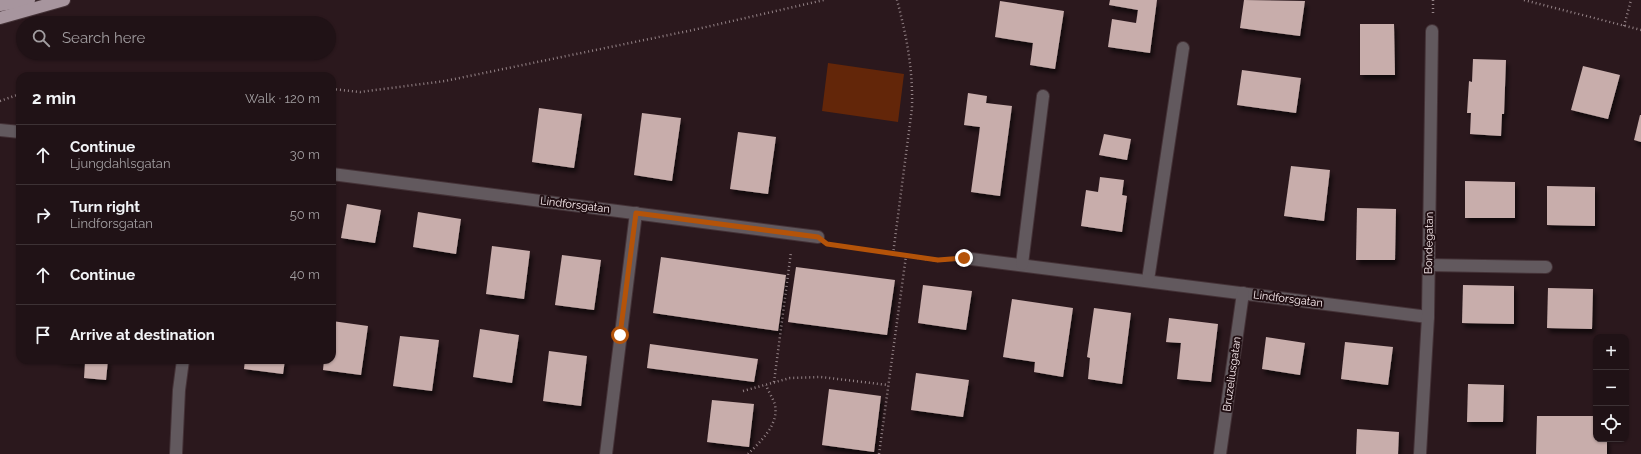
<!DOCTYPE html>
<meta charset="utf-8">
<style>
:root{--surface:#201216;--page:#2d2023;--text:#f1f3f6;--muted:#a29ea1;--line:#3d3235}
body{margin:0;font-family:Raleway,sans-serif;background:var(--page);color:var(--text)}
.controls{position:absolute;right:12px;bottom:12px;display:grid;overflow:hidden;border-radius:8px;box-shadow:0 1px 3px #0004}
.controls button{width:36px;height:36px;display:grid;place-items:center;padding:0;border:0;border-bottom:1px solid var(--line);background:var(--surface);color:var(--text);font:20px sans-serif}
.stop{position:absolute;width:12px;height:12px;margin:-9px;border:3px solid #b45309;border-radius:50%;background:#fff}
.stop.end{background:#b45309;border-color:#fff;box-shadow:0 1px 4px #0008}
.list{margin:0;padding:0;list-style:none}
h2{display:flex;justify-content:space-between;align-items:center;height:52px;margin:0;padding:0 16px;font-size:17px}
h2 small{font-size:13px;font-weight:400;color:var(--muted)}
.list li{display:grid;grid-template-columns:26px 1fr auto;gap:12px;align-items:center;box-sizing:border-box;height:60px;padding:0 16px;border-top:1px solid var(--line)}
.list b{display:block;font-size:15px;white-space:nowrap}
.list p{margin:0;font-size:13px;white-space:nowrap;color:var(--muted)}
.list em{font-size:13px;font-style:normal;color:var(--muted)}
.icon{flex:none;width:22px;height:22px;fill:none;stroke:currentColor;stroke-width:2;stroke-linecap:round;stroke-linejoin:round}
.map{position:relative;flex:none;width:1641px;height:454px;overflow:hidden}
.search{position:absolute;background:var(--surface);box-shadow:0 1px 3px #0004;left:16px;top:16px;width:320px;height:44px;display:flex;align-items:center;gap:10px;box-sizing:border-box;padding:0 14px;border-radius:22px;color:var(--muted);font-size:15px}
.panel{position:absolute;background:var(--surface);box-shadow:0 1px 3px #0004;left:16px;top:72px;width:320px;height:292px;border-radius:12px}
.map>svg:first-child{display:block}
</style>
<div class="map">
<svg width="1641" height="454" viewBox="0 0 1641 454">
<defs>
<filter id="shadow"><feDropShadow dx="2.5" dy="4.5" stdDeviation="2" flood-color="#0009"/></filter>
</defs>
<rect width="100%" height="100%" fill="#2b181d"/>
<!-- green -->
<path fill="#632609" d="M828,63L904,74L898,122L822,111Z"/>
<!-- building -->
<g fill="#c8adab" filter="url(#shadow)">
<path d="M1110,0H1157L1150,53L1108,47L1112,19L1136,23L1138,10L1109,5Z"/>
<path d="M1244,0L1305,1L1300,36L1240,28Z"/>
<path d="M1000,1L1064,11L1055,69L1030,65L1033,43L995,37Z"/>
<path d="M1360,24H1394L1395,75H1360Z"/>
<path d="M1473,59L1506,60L1504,114H1502L1501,136L1470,134L1471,113H1467L1469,81L1472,82Z"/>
<path d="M1583,66L1620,75L1608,119L1571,110Z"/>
<path d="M1242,70L1301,78L1296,113L1237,105Z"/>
<path d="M968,93L987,96L986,103L1012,106L1000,196L971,192L980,127L964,125Z"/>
<path d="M539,108L582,114L574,168L532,162Z"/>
<path d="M642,113L681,118L672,181L634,175Z"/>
<path d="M1640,115H1641V142L1634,140Z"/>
<path d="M738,132L776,137L768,194L730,189Z"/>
<path d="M1104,134L1131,139L1127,160L1099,155Z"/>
<path d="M1291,166L1330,170L1324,221L1284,216Z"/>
<path d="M1100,177L1124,180L1122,195L1127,196L1122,232L1081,226L1086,190L1098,192Z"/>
<path d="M1465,181L1515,182V218H1465Z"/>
<path d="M1547,186L1595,187V226L1547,225Z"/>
<path d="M347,204L381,210L375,243L341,238Z"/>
<path d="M1357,208L1396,209L1395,260H1356Z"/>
<path d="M418,212L461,219L456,254L413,247Z"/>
<path d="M492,246L530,251L524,299L486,294Z"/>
<path d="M562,255L601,260L594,310L555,305Z"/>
<path d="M661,257L786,275L778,331L653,313Z"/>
<path d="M796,267L895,280L887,335L788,322Z"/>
<path d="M923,285L972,291L966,330L918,323Z"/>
<path d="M1463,285L1514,286V324L1462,323Z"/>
<path d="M1548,288L1593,289L1592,329L1547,328Z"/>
<path d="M1012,299L1073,308L1063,377L1034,372L1035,362L1003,357Z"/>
<path d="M1094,308L1131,313L1122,384L1088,379L1090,358L1087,357Z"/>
<path d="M1169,318L1218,324L1211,382L1177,379L1181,343L1166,342Z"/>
<path d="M332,321L368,326L361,375L323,370L324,360H332Z"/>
<path d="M480,329L519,335L512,383L473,377Z"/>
<path d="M400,336L439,340L432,391L393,386Z"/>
<path d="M1266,337L1305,343L1300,375L1262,369Z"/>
<path d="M1345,342L1393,347L1388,385L1341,379Z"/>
<path d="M650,344L758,359L754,382L647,368Z"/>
<path d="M549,351L587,356L581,406L543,401Z"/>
<path d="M57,360H108L106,380L84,378L85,363L57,361Z"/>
<path d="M245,360H285L283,374L244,369Z"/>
<path d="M916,373L969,380L963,417L911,410Z"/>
<path d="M1468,384L1504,385L1503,422H1467Z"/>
<path d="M829,389L881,396L874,452L822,445Z"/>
<path d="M712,400L754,404L749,447L707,442Z"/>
<path d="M1537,416H1596V439H1607V454H1536Z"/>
<path d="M1357,429L1399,432L1398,454H1356Z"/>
</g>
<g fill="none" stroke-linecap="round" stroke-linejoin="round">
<!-- minor casing -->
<g stroke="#443237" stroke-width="14">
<g id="minor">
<path d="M0,130L20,132"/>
<path d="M332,174L818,237"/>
<path d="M964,258L1428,317"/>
<path d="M1022,264L1043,96"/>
<path d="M1428,265L1546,267"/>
<path d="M1148,280L1183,48"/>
<path d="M176,454L179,390L183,360"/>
<path d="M606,454L636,213"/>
<path d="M1220,454L1243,293"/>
<path d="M1420,454L1428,317L1432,31"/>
</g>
</g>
<!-- major casing -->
<g stroke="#443237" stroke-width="14">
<g id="major">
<path d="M0,5L29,0"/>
<path d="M0,18L64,0"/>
</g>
</g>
<!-- path -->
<g stroke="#948387" stroke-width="2.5" stroke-dasharray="1 3" stroke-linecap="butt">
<path d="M1524,0L1641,30"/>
<path d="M1433,13V0"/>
<path d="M1624,26L1631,0"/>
<path d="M122,76L129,75L167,76"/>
<path d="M332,89L360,92L445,81L693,30L824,0"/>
<path d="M0,101L20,94"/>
<path d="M834,245L938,261L946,260"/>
<path d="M893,254L912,108C913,69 907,38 897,0"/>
<path d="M774,382L791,252"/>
<path d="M743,391L790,378L821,377L888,385"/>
<path d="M748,454C760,442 779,425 775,405C773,398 768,391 766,385"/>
<path d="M879,454L906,256"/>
</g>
<!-- minor -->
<use href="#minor" stroke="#62595e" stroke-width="12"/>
<!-- major -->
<use href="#major" stroke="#a7959e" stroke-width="12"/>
</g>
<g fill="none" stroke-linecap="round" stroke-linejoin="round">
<!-- route -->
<path stroke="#b45309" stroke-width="5" d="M620,335L636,213L818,237L827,244L938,260L964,258"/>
</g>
<g text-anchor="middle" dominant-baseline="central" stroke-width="4" stroke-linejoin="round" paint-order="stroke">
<!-- street labels -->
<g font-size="11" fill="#fdeff2" stroke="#210f13">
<text transform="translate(575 205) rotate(7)">Lindforsgatan</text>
<text transform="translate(1429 243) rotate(-89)">Bondegatan</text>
<text transform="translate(1288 299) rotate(7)">Lindforsgatan</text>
<text transform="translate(1232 374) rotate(-82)">Bruzeliusgatan</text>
</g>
</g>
</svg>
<div class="controls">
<button>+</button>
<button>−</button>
<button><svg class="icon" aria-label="locate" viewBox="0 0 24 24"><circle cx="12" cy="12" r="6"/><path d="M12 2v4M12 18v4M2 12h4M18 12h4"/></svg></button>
</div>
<div class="stop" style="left:620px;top:335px"></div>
<div class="stop end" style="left:964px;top:258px"></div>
<div class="search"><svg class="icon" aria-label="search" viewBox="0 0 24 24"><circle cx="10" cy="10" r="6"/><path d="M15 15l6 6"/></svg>Search here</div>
<section class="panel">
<h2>2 min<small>Walk · 120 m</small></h2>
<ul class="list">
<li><svg class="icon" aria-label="ahead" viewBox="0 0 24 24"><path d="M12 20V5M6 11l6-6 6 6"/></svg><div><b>Continue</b><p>Ljungdahlsgatan</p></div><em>30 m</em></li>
<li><svg class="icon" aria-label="right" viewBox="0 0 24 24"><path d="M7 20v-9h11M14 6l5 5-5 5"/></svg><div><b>Turn right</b><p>Lindforsgatan</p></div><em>50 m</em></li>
<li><svg class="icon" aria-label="ahead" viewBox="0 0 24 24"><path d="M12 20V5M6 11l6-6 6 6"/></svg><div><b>Continue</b></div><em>40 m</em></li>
<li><svg class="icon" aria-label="arrive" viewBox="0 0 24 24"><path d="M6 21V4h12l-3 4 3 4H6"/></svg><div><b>Arrive at destination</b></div></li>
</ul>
</section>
</div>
